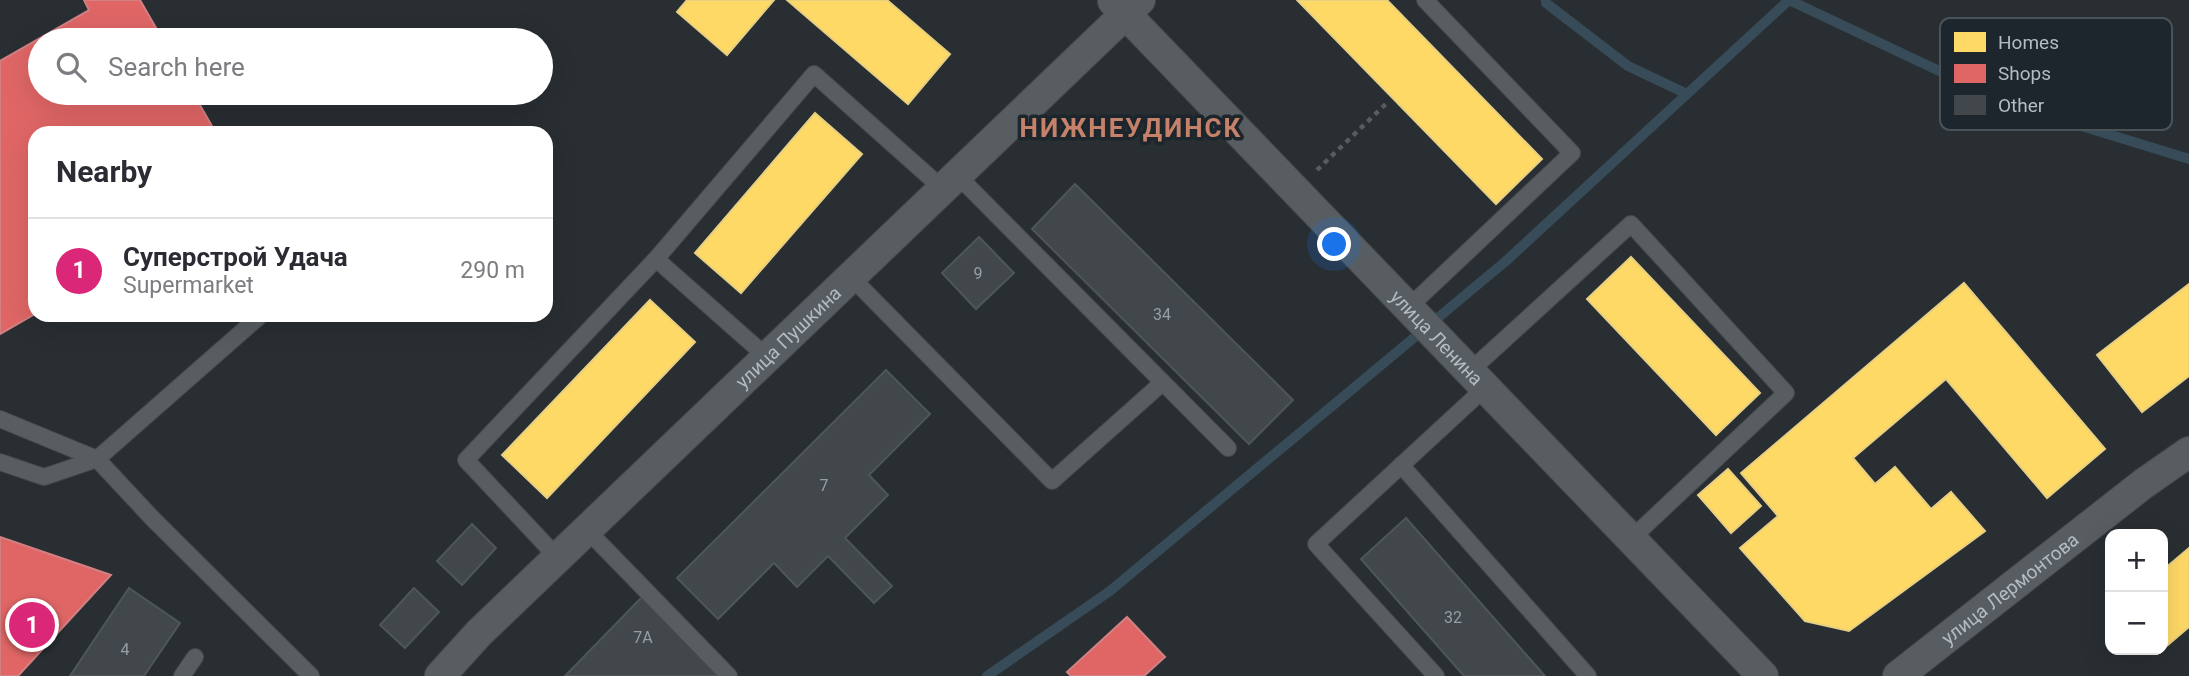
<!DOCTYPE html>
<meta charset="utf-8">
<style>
:root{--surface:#fff;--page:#f2f2f3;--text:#2b2b33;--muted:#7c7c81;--line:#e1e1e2;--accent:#db2777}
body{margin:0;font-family:Roboto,sans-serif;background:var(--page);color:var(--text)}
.controls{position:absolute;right:21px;bottom:21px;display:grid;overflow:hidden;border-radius:14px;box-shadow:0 7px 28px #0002}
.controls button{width:63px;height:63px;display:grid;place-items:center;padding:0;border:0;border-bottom:2px solid var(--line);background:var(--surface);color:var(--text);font:35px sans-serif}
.you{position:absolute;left:1335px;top:245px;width:24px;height:24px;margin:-18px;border:5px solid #fff;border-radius:50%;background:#1a73e8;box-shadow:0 0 0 10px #1a73e833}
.badge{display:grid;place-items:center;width:46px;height:46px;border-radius:50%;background:var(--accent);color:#fff;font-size:23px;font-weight:700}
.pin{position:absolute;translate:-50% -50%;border:4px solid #fff;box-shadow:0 2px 7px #0006}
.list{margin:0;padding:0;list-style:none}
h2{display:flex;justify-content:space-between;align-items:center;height:91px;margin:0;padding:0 28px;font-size:30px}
h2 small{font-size:23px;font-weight:400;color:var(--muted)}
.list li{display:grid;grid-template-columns:46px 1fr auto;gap:21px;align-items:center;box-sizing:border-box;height:105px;padding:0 28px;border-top:2px solid var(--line)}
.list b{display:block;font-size:26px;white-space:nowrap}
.list p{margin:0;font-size:23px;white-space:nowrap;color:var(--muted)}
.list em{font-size:23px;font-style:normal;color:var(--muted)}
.icon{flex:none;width:38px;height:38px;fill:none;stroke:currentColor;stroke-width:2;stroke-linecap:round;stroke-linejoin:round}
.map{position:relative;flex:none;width:2189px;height:676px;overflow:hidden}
.search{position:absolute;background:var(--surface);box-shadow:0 7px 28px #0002;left:28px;top:28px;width:525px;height:77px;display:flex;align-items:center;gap:18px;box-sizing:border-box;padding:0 24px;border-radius:38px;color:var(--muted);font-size:26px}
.panel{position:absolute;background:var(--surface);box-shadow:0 7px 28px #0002;left:28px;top:126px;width:525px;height:196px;border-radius:21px}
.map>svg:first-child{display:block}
</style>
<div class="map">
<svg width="2189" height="676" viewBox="0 0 2189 676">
<rect width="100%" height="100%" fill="#282e32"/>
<!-- homes -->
<g fill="#ffd966" stroke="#e8d082" stroke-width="2">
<path d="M687,0H774L727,55L677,12Z"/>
<path d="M787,0H887L950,54L908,104Z"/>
<path d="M1297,0H1387L1542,159L1496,204Z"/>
<path d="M815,113L862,154L741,293L695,253Z"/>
<path d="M1631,257L1760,393L1716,435L1587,299Z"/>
<path d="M1964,283L2105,449L2047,498L1946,379L1853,458L1875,484L1895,467L1931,509L1951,492L1985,531L1849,631L1805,621L1740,548L1778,516L1741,473Z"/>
<path d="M2189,284V376L2142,412L2097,355Z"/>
<path d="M650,300L695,342L547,498L502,455Z"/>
<path d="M1728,469L1761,506L1731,533L1698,495Z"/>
<path d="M2189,548V627L2163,649V570Z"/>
</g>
<!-- shops -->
<g fill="#e06666" stroke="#d28082" stroke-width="2">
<path d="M84,0H140L163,40H40V93H193L216,133H35V314L0,334V61L89,10Z"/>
<path d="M0,537L111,575L18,676H0Z"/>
<path d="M1127,617L1165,657L1144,676H1071L1067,672Z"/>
</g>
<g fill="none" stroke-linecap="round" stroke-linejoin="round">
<!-- stream -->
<g stroke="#374b58" stroke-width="10">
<path d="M1546,0V3L1628,66L1687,94"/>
<path d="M987,676L1110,591L1506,261L1789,0L2007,103L2189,159"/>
</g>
</g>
<!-- building -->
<g fill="#41474a" stroke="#4f565a" stroke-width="2">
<path d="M1075,184L1293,400L1249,444L1032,229Z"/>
<path d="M979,237L1014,273L976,309L942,273Z"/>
<path d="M886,370L930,414L869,475L888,495L845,538L892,586L874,603L828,556L797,587L774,563L718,619L677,578Z"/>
<path d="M1406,518L1545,676H1464L1361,559Z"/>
<path d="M472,524L496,548L462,585L437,561Z"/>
<path d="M129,588L180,623L144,676H70Z"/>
<path d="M414,588L439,612L405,648L380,625Z"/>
<path d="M642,597L722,676H565Z"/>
</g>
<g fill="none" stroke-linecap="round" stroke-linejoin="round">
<!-- service casing -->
<g stroke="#464a4d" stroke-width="18">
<g id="service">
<path d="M957,175L1228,448"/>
<path d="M851,277L1052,481L1162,383"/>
<path d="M1409,307L1572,153L1425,0"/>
<path d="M767,357L656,259L814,74L943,189"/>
<path d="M1470,371L1631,224L1786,393L1631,539"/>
<path d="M0,419L97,459L152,518L311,676"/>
<path d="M0,462L44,477L97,459L261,315"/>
<path d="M1401,465L1588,676"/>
<path d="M587,530L729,676"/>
<path d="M558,558L466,460L656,259"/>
<path d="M182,676L195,657"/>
<path d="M1436,676L1316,544L1486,387"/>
</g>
</g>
<!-- minor casing -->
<g stroke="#464a4d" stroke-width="32">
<g id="minor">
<path id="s1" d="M1113,1L1763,676"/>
<path id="s2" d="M440,676L479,633L1140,0"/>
<path id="s3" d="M1898,676L2143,484L2189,452"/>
</g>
</g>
<!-- path -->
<path stroke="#575c5f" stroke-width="4.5" stroke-dasharray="5 5" stroke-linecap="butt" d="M1317,170L1389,101"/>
<!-- service -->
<use href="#service" stroke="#575d61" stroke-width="16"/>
<!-- minor -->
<use href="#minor" stroke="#575d61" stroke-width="30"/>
</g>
<g text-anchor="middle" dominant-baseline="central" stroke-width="7" stroke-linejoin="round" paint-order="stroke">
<!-- number labels -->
<g font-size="16" fill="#969fa5">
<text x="978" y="273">9</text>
<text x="1162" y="314">34</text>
<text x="824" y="485">7</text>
<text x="1453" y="617">32</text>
<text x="643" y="637">7А</text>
<text x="125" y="649">4</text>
</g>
<!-- street labels -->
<g font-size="19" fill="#b2bcc3" stroke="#1c262c">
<text stroke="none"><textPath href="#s2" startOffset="486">улица Пушкина</textPath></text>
<text stroke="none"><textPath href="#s1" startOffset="467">улица Ленина</textPath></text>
<text stroke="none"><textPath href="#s3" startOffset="142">улица Лермонтова</textPath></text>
</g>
<!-- district labels -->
<g font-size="26" font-weight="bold" letter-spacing="2" fill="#c6816a" stroke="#1c262c">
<text x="1131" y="128">НИЖНЕУДИНСК</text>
</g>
</g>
<!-- legend -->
<rect x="1940" y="18" width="232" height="112" rx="10" fill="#1c262c" stroke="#495359" stroke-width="2"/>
<rect x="1954" y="32" width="32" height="20" fill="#ffd966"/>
<rect x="1954" y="64" width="32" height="19" fill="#e06666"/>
<rect x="1954" y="95" width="32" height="20" fill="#41474a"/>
<g font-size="19" fill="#b2bcc3">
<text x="1998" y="49">Homes</text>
<text x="1998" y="80">Shops</text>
<text x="1998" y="112">Other</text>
</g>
</svg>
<div class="controls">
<button>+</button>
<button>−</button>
</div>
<div class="you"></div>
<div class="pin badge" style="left:32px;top:625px">1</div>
<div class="search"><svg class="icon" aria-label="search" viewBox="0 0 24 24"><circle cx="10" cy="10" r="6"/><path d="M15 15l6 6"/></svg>Search here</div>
<section class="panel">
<h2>Nearby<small></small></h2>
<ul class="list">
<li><span class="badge">1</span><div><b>Суперстрой Удача</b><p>Supermarket</p></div><em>290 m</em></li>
</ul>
</section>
</div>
